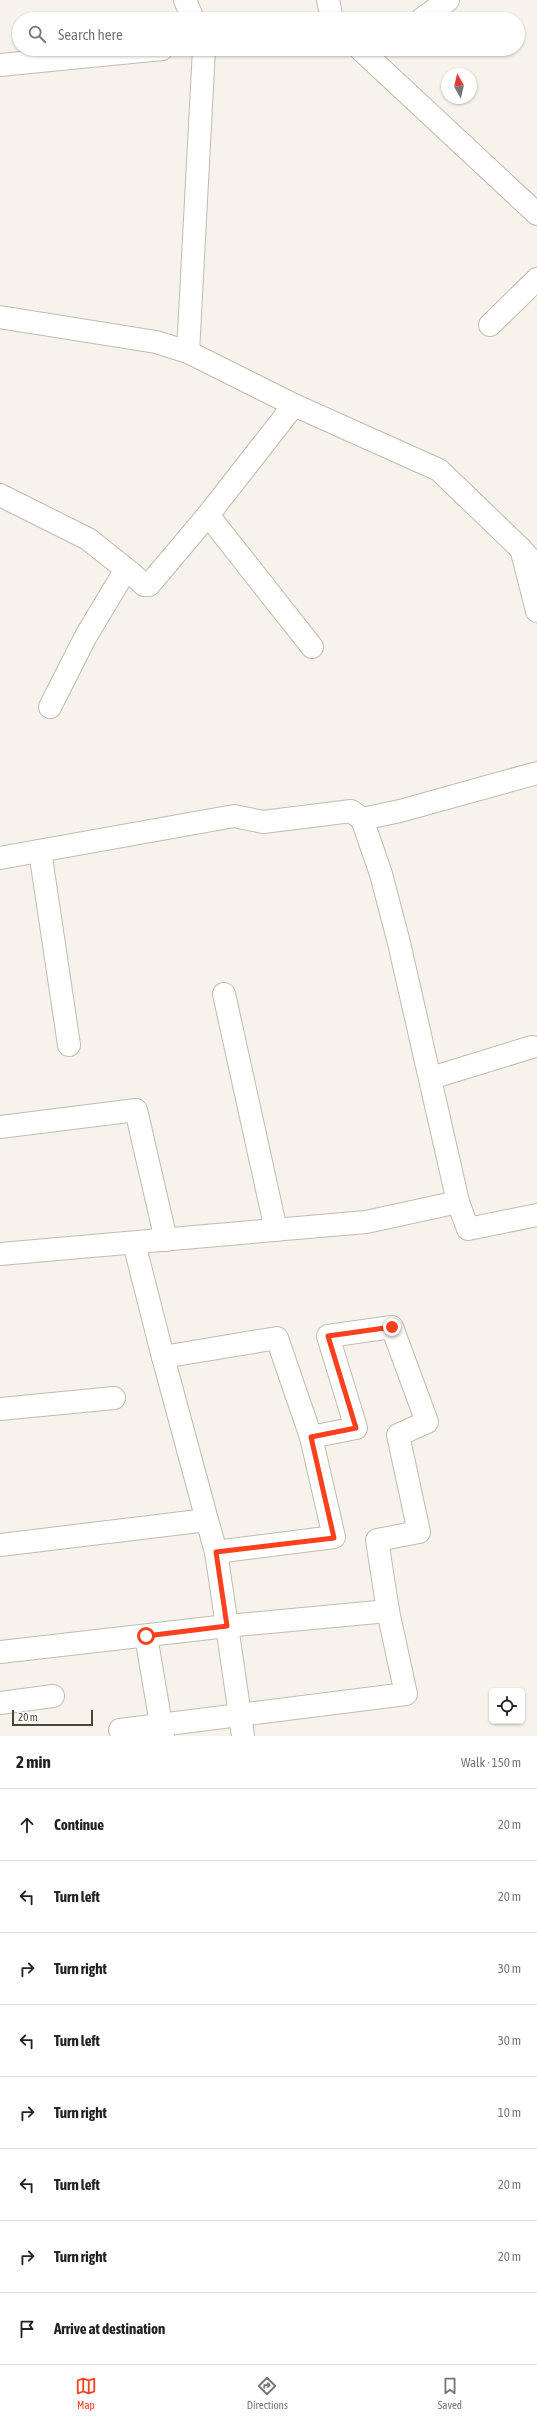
<!DOCTYPE html>
<meta charset="utf-8">
<style>
:root{--surface:#fff;--page:#f6f6f6;--text:#222;--muted:#767676;--line:#e0e0e0;--accent:#fc3f1d}
body{margin:0;font-family:"Asap Condensed",sans-serif;background:var(--page);color:var(--text)}
.controls{position:absolute;right:12px;bottom:12px;display:grid;overflow:hidden;border-radius:6px;box-shadow:0 1px 3px #0004}
.controls button{width:36px;height:36px;display:grid;place-items:center;padding:0;border:0;border-bottom:1px solid var(--line);background:var(--surface);color:var(--text);font:20px sans-serif}
.compass{position:absolute;left:441px;top:68px;width:36px;height:36px;border-radius:50%;background:var(--surface);box-shadow:0 1px 3px #0004;rotate:352deg}
.scale{position:absolute;left:12px;bottom:10px;width:81px;box-sizing:border-box;padding-left:4px;border:2px solid #4b4439;border-top:0;font-size:11px;line-height:14px;white-space:nowrap;color:#4b4439;-webkit-text-stroke:3px #fff;paint-order:stroke}
.stop{position:absolute;width:12px;height:12px;margin:-9px;border:3px solid #fc3f1d;border-radius:50%;background:#fff}
.stop.end{background:#fc3f1d;border-color:#fff;box-shadow:0 1px 4px #0008}
.list{margin:0;padding:0;list-style:none}
h2{display:flex;justify-content:space-between;align-items:center;height:52px;margin:0;padding:0 16px;font-size:17px}
h2 small{font-size:13px;font-weight:400;color:var(--muted)}
.list li{display:grid;grid-template-columns:26px 1fr auto;gap:12px;align-items:center;box-sizing:border-box;height:72px;padding:0 16px;border-top:1px solid var(--line)}
.list b{display:block;font-size:15px;white-space:nowrap}
.list em{font-size:13px;font-style:normal;color:var(--muted)}
.icon{flex:none;width:22px;height:22px;fill:none;stroke:currentColor;stroke-width:2;stroke-linecap:round;stroke-linejoin:round}
.map{position:relative;flex:none;width:537px;height:1736px;overflow:hidden}
.search{position:absolute;background:var(--surface);box-shadow:0 1px 3px #0004;left:12px;right:12px;top:12px;height:44px;display:flex;align-items:center;gap:10px;box-sizing:border-box;padding:0 14px;border-radius:22px;color:var(--muted);font-size:15px}
.sheet{height:628px;background:var(--surface)}
nav{display:flex;justify-content:space-around;align-items:center;box-sizing:border-box;height:56px;border-top:1px solid var(--line);background:var(--surface);font-size:11px;color:var(--muted)}
nav a{display:grid;justify-items:center;gap:2px}
nav .on{color:var(--accent)}
.map>svg:first-child{display:block}
</style>
<div class="map">
<svg width="537" height="1736" viewBox="0 0 537 1736">
<rect width="100%" height="100%" fill="#f6f3ec"/>
<g fill="none" stroke-linecap="round" stroke-linejoin="round">
<!-- minor casing -->
<g stroke="#c2bbae" stroke-width="24">
<g id="minor">
<path d="M185,0L193,19"/>
<path d="M328,0L332,19"/>
<path d="M422,19L448,0"/>
<path d="M360,49L537,214"/>
<path d="M0,65L162,49"/>
<path d="M0,317L156,342L188,352L294,405L439,470L521,549L537,567"/>
<path d="M490,325L537,279"/>
<path d="M188,352L204,49"/>
<path d="M0,495L88,539L131,573"/>
<path d="M208,515L312,647"/>
<path d="M522,552L537,611"/>
<path d="M50,707L86,636L122,576L131,573L144,585H149L208,515L294,405"/>
<path d="M40,851L69,1045"/>
<path d="M0,858L234,816L263,822L351,811L362,819"/>
<path d="M224,994L276,1230"/>
<path d="M431,1078L532,1047"/>
<path d="M0,1127L136,1110L166,1240"/>
<path d="M458,1202L468,1229L537,1215"/>
<path d="M134,1243L163,1357"/>
<path d="M0,1254L366,1222L458,1202L399,943L381,874L362,819L400,811L537,773"/>
<path d="M0,1409L114,1398"/>
<path d="M0,1545L207,1520L216,1552L227,1626L0,1652"/>
<path d="M216,1552L334,1537L311,1437"/>
<path d="M146,1636L163,1736"/>
<path d="M0,1703L53,1696"/>
<path d="M120,1730L406,1694L388,1611L377,1540L419,1532L398,1435L427,1422L392,1327L328,1336L356,1428L311,1437L277,1338L163,1357L207,1520"/>
<path d="M243,1736L227,1626L388,1611"/>
</g>
</g>
<!-- minor -->
<use href="#minor" stroke="#fff" stroke-width="22"/>
</g>
<g fill="none" stroke-linecap="round" stroke-linejoin="round">
<!-- route -->
<path stroke="#fc3f1d" stroke-width="5" d="M146,1636L227,1626L216,1552L334,1538L311,1437L356,1428L328,1336L392,1327"/>
</g>
</svg>
<div class="controls">
<button><svg class="icon" aria-label="locate" viewBox="0 0 24 24"><circle cx="12" cy="12" r="6"/><path d="M12 2v4M12 18v4M2 12h4M18 12h4"/></svg></button>
</div>
<svg class="compass" viewBox="-18 -18 36 36"><path d="M0-13l5 13h-10z" fill="#e53935"/><path d="M0 13l5-13h-10z" fill="#767676"/></svg>
<div class="scale">20 m</div>
<div class="stop" style="left:146px;top:1636px"></div>
<div class="stop end" style="left:392px;top:1327px"></div>
<div class="search"><svg class="icon" aria-label="search" viewBox="0 0 24 24"><circle cx="10" cy="10" r="6"/><path d="M15 15l6 6"/></svg>Search here</div>
</div>
<section class="sheet">
<h2>2 min<small>Walk · 150 m</small></h2>
<ul class="list">
<li><svg class="icon" aria-label="ahead" viewBox="0 0 24 24"><path d="M12 20V5M6 11l6-6 6 6"/></svg><div><b>Continue</b></div><em>20 m</em></li>
<li><svg class="icon" aria-label="left" viewBox="0 0 24 24"><path d="M17 20v-9H6M10 6l-5 5 5 5"/></svg><div><b>Turn left</b></div><em>20 m</em></li>
<li><svg class="icon" aria-label="right" viewBox="0 0 24 24"><path d="M7 20v-9h11M14 6l5 5-5 5"/></svg><div><b>Turn right</b></div><em>30 m</em></li>
<li><svg class="icon" aria-label="left" viewBox="0 0 24 24"><path d="M17 20v-9H6M10 6l-5 5 5 5"/></svg><div><b>Turn left</b></div><em>30 m</em></li>
<li><svg class="icon" aria-label="right" viewBox="0 0 24 24"><path d="M7 20v-9h11M14 6l5 5-5 5"/></svg><div><b>Turn right</b></div><em>10 m</em></li>
<li><svg class="icon" aria-label="left" viewBox="0 0 24 24"><path d="M17 20v-9H6M10 6l-5 5 5 5"/></svg><div><b>Turn left</b></div><em>20 m</em></li>
<li><svg class="icon" aria-label="right" viewBox="0 0 24 24"><path d="M7 20v-9h11M14 6l5 5-5 5"/></svg><div><b>Turn right</b></div><em>20 m</em></li>
<li><svg class="icon" aria-label="arrive" viewBox="0 0 24 24"><path d="M6 21V4h12l-3 4 3 4H6"/></svg><div><b>Arrive at destination</b></div></li>
</ul>
</section>
<nav>
<a class="on"><svg class="icon" aria-label="map" viewBox="0 0 24 24"><path d="M3 6l6-2 6 2 6-2v14l-6 2-6-2-6 2zM9 4v14M15 6v14"/></svg>Map</a>
<a><svg class="icon" aria-label="directions" viewBox="0 0 24 24"><path d="M12 3l9 9-9 9-9-9zM9 14v-3h6M13 9l2 2-2 2"/></svg>Directions</a>
<a><svg class="icon" aria-label="saved" viewBox="0 0 24 24"><path d="M7 4h10v16l-5-4-5 4z"/></svg>Saved</a>
</nav>
